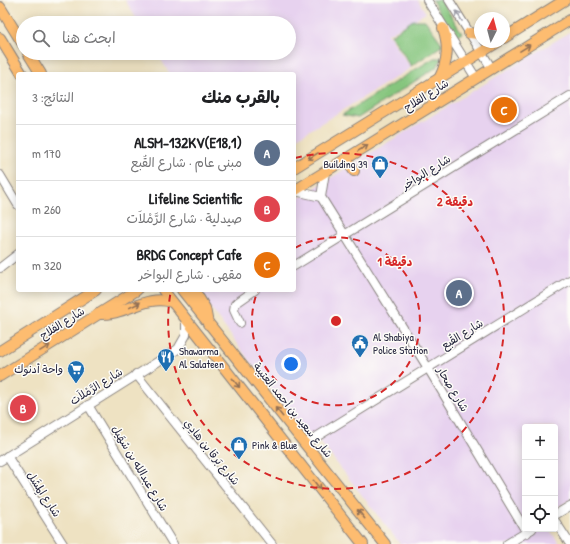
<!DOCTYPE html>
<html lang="ar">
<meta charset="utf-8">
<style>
:root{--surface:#fff;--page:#f2f2f2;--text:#202124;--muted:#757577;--line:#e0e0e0;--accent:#d93025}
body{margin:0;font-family:"Patrick Hand","Playpen Sans Arabic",sans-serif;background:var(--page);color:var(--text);direction:rtl}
.controls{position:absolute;right:12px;bottom:12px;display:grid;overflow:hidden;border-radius:4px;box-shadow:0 2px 10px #0003}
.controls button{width:36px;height:36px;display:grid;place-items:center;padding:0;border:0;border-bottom:1px solid var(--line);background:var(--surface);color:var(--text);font:20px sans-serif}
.compass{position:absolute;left:474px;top:12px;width:36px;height:36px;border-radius:50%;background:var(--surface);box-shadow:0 2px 10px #0003;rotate:6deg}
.you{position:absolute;left:291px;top:364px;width:14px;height:14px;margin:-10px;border:3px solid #fff;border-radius:50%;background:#1a73e8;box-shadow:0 0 0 6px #1a73e833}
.badge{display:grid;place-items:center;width:26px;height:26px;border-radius:50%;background:var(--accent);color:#fff;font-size:13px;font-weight:700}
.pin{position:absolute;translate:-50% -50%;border:2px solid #fff;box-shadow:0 1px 4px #0006}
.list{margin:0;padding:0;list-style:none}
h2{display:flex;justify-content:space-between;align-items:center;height:52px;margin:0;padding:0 16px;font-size:17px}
h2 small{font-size:13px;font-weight:400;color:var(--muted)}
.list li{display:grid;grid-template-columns:26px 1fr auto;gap:12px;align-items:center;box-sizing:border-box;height:56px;padding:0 16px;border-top:1px solid var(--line)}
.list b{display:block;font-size:15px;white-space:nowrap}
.list p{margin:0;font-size:13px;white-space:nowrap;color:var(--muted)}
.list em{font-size:13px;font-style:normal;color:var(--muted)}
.icon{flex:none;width:22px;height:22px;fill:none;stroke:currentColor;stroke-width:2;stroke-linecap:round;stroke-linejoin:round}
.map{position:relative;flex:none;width:570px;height:544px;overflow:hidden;direction:ltr}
.search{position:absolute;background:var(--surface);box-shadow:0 2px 10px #0003;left:16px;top:16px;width:280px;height:44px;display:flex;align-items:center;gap:10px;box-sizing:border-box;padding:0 14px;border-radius:22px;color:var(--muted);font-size:15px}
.panel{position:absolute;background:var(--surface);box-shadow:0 2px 10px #0003;left:16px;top:72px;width:280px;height:220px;border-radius:4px;direction:rtl}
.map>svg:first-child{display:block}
</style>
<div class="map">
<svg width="570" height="544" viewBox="0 0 570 544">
<rect width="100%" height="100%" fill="#fdfcf7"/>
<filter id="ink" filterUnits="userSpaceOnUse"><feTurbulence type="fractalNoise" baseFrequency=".025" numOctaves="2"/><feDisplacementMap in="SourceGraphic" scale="8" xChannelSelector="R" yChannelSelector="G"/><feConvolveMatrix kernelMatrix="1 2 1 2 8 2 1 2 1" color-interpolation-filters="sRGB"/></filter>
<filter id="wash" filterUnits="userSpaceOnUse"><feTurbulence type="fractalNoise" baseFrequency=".012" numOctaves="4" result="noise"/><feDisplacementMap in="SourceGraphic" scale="16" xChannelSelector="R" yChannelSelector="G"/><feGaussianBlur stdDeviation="0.9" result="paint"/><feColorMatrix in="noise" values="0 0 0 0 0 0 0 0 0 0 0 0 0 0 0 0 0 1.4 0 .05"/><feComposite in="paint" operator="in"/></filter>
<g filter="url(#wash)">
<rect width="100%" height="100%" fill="#eee2c2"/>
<!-- built -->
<g fill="#e7d2ef">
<path d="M125,0H418L426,13L388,34L411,68L294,140V74H170L157,53H289V23H139Z"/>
<path d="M570,32V500L555,509V427H525V529H549L560,544H400L314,434L305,435L197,290H294V201L367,155Z"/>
</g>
<!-- green -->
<g fill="#85c57d" stroke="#54745c">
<path d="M432,0H441L462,33L454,38Z"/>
<path d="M413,20H425L443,45L411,66L391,35Z"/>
<path d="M434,58H442L437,67L358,118L342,115Z"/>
</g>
</g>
<g filter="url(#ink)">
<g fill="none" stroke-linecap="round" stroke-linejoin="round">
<!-- minor casing -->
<g stroke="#88827e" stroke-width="10">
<g id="minor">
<path d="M427,0L476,78"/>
<path d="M449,0L492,69"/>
<path d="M325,172L321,197L428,368L527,533"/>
<path d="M0,175L18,205"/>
<path d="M295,191L321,197"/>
<path d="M294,266L570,96"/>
<path d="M0,268L18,254"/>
<path d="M240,323L234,310L235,304L255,290"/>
<path d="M136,374L272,544"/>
<path d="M88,405L173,544"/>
<path d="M305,444L570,280"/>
<path d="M7,456L63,544"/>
<path d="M0,461L178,349L186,335V319"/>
<path d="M555,515L570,506"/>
<path d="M555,521L570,544"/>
<path d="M507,544L532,529"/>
</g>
</g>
<!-- major casing -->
<g stroke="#88827e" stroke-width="12">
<g id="major">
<path d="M0,7L23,44"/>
<path d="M469,33L480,34"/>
<path d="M0,38L22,74"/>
<path d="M504,38L565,0"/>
<path d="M28,53L41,74"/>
<path d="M440,77C448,61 449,45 443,28"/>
<path d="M346,159L354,171"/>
<path d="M294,168L498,42"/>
<path d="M294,191L570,20"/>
<path d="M163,290L363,544"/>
<path d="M182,290L385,544"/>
<path d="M194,290L205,308L208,324"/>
<path d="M98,314C125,316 145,294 172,302"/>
<path d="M0,351L96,290"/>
<path d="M0,376L137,290"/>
</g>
</g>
<!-- minor -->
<use href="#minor" stroke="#fff" stroke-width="8"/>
<!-- major -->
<use href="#major" stroke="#fdbc70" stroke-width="10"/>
</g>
<!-- one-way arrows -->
<defs><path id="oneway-shaft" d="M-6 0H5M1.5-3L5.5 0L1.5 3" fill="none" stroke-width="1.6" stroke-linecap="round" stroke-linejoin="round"/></defs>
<use stroke="#9c9ca7" href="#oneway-shaft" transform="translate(459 16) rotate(-121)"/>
<g stroke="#906f56">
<use href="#oneway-shaft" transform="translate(525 48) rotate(-32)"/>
<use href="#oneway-shaft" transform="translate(363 148) rotate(-32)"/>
<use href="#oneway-shaft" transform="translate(313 156) rotate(148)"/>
<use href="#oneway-shaft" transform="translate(135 305) rotate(-26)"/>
<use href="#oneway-shaft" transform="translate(45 348) rotate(-32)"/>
<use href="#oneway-shaft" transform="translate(236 383) rotate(52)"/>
<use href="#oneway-shaft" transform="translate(279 412) rotate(-129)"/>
<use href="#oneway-shaft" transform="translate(317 485) rotate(52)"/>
<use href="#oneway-shaft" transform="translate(361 514) rotate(-129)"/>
</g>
</g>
<!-- distance rings -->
<g fill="none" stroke="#d62828" stroke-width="2" stroke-dasharray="7 5">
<path d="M295 248A84 84 0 1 1 258 290"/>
<path d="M295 158A168 168 0 1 1 171 290"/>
</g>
<!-- icons -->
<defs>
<g id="shop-pin" transform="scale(0.9)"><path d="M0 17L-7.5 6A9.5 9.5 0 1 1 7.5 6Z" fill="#1f6fb2" stroke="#fdfcf7"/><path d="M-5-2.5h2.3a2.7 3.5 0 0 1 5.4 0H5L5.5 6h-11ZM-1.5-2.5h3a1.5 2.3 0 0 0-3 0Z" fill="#fff"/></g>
<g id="civic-pin" transform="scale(0.9)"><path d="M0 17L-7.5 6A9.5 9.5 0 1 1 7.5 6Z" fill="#1f6fb2" stroke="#fdfcf7"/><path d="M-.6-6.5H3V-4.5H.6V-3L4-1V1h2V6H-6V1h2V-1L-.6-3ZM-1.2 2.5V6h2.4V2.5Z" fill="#fff"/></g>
<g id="restaurant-pin" transform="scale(0.9)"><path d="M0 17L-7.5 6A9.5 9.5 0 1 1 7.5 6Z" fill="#1f6fb2" stroke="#fdfcf7"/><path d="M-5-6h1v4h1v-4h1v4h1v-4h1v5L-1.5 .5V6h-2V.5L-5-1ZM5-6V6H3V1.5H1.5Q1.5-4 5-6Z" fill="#fff"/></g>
<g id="supermarket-pin" transform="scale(0.9)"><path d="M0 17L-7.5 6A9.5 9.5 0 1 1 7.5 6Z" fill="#1f6fb2" stroke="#fdfcf7"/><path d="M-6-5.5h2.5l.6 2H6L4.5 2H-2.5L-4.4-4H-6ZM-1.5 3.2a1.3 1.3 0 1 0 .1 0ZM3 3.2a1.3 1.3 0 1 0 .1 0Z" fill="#fff"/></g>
</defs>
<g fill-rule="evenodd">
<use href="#shop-pin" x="380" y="164"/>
<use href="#civic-pin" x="360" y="343"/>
<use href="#restaurant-pin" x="166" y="357"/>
<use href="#supermarket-pin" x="76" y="369"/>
<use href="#shop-pin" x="239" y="445"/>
</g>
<g text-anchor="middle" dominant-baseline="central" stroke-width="3" stroke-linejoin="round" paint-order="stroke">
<!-- street labels -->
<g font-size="11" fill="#22223b" stroke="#fdfcf7">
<text transform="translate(426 95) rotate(-32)">شارع الفلاح</text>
<text transform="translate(426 172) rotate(-32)">شارع البواخر</text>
<text transform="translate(62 323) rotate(-32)">شارع الفلاح</text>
<text transform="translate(462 334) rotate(-32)">شارع القُبع</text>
<text transform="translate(96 386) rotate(-32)">شارع الرَّمْلاَت</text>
<text transform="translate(453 389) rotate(59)">شارع صحار</text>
<text transform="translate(293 410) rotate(51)">شارع سعيد بن أحمد العتيبة</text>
<text transform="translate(212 452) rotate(51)">شارع بَرقا بن هادِي</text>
<text transform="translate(140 468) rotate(59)">شارع عبدالله بن سُهَيل</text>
<text transform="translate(44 494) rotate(57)">شارع المِشَل</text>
</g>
<!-- poi labels -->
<g font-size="11" fill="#22223b" stroke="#fdfcf7" text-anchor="start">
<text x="367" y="164" text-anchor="end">Building 39</text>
<text x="373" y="337">Al Shabiya<tspan x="373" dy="13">Police Station</tspan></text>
<text x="179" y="351">Shawarma<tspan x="179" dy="13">Al Salateen</tspan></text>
<text x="63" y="369" text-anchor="end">واحة أدنوك</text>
<text x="252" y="445">Pink &amp; Blue</text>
</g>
</g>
<circle cx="336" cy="321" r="6" fill="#d62828" stroke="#fdfcf7" stroke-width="2"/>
<g font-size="12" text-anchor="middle" font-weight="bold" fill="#d62828" stroke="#fdfcf7" stroke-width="3" stroke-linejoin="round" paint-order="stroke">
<text x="455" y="206">2 دقيقة</text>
<text x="395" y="266">1 دقيقة</text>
</g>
</svg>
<div class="controls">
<button>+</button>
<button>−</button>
<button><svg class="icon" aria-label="locate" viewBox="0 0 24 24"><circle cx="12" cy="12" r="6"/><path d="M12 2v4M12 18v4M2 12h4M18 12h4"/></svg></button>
</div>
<svg class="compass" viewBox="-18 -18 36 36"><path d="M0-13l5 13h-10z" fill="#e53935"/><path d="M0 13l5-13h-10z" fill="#757577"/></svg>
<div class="you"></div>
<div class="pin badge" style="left:459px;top:293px;background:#5c6f8a">A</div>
<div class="pin badge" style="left:23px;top:408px;background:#e0444e">B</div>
<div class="pin badge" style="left:504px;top:110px;background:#e8710a">C</div>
<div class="search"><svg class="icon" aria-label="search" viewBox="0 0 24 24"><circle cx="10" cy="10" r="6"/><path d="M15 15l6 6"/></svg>ابحث هنا</div>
<section class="panel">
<h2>بالقرب منك<small>النتائج: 3</small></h2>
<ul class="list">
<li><span class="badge" style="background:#5c6f8a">A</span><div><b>ALSM-132KV(E18,1)</b><p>مبنى عام · شارع القُبع</p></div><em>170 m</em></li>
<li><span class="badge" style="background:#e0444e">B</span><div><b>Lifeline Scientific</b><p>صيدلية · شارع الرَّمْلاَت</p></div><em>260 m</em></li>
<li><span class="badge" style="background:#e8710a">C</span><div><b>BRDG Concept Cafe</b><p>مقهى · شارع البواخر</p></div><em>320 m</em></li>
</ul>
</section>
</div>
